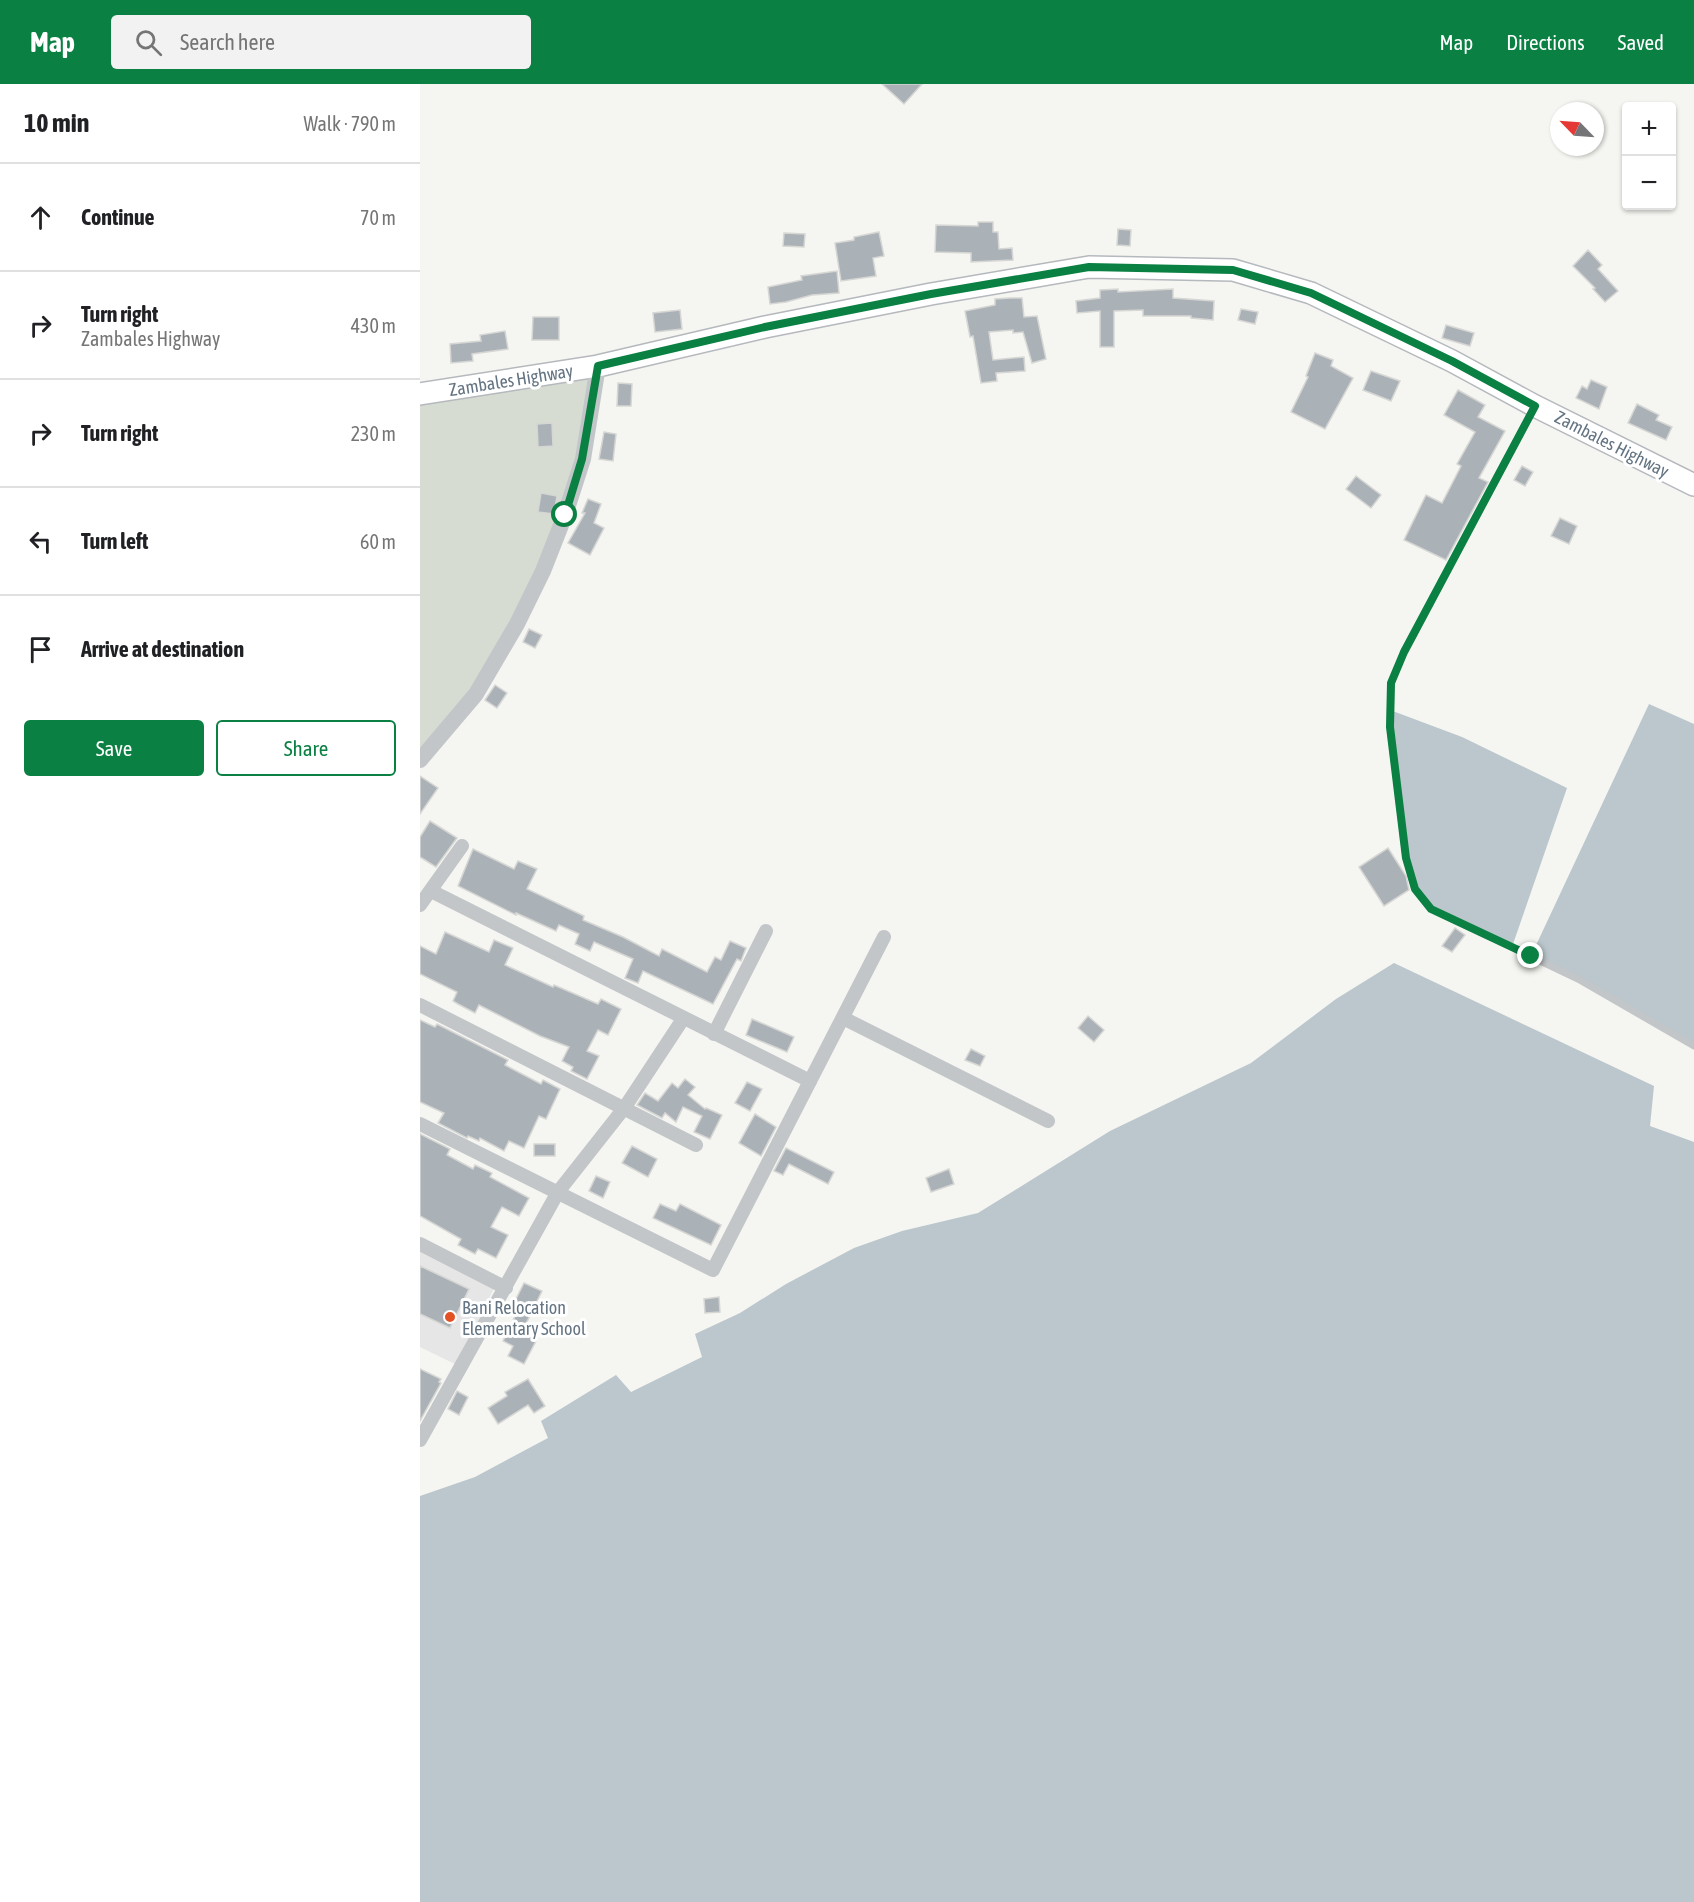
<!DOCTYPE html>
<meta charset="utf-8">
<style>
:root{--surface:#fff;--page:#f2f2f2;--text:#202124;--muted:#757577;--line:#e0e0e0;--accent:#0b8043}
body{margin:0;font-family:"Asap Condensed",sans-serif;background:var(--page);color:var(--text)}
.controls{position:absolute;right:18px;top:18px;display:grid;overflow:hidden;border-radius:6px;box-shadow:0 2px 4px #0004}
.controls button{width:54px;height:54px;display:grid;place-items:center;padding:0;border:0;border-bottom:2px solid var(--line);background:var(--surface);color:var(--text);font:30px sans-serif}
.compass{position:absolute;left:1130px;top:18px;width:54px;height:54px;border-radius:50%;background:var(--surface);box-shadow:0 2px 4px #0004;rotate:295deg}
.stop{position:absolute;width:18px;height:18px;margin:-14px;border:4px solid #0b8043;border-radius:50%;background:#fff}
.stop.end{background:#0b8043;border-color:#fff;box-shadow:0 2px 6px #0008}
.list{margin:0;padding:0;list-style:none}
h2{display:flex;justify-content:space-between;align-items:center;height:78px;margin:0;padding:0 24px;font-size:26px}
h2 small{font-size:20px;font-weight:400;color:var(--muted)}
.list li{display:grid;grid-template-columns:39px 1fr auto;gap:18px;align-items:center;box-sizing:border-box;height:108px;padding:0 24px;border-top:2px solid var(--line)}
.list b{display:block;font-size:22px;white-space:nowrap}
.list p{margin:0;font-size:20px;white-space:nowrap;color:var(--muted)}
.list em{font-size:20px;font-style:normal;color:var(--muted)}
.actions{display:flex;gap:12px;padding:18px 24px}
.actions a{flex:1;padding:14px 0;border:2px solid var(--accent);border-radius:6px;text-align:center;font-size:21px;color:var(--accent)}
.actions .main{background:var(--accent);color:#fff}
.icon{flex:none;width:33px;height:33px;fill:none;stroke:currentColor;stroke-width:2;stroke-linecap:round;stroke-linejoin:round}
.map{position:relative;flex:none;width:1274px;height:1818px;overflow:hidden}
header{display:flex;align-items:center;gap:36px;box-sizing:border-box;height:84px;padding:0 30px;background:var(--accent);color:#fff}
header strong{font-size:28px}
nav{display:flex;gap:33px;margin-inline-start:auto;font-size:21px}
.search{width:420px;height:54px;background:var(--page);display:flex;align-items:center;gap:15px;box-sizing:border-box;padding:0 21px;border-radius:6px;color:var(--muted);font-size:22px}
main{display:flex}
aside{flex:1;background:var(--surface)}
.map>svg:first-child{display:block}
</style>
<header>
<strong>Map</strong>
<div class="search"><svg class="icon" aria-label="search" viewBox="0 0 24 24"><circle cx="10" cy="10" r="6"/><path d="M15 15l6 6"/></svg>Search here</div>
<nav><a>Map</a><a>Directions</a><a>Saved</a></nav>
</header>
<main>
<aside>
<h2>10 min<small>Walk · 790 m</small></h2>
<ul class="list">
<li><svg class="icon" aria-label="ahead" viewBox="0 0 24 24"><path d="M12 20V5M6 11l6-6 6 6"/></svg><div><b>Continue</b></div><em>70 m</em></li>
<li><svg class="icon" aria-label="right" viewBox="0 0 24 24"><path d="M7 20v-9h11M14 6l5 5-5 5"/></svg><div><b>Turn right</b><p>Zambales Highway</p></div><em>430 m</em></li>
<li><svg class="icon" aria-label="right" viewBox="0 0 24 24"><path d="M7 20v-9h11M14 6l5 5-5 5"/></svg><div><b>Turn right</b></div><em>230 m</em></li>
<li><svg class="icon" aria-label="left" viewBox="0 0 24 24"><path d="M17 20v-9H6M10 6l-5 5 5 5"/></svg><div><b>Turn left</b></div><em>60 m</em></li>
<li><svg class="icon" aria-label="arrive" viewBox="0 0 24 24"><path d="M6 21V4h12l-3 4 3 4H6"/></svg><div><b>Arrive at destination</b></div></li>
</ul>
<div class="actions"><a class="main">Save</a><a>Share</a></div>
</aside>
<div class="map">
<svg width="1274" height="1818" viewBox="0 0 1274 1818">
<rect width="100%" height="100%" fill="#f5f5f1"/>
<!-- built -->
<path fill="#e5e6e5" d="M0,1166L75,1202L37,1281L0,1263Z"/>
<!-- green -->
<path fill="#d6dcd2" d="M178,282L162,375L97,540L0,676V310Z"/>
<!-- water -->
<g fill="#bbc7cc">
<path d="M1229,620L1274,640V962L1111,872Z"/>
<path d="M970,626L1042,653L1147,704L1092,863L1011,825L995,805L986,774Z"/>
<path d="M974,879L1234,1002L1230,1042L1274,1058V1818H0V1412L55,1393L128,1354L121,1337L196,1291L211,1308L282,1273L275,1250L320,1229L366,1200L434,1164L482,1147L558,1129L690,1047L831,979L916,915Z"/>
</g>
<!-- building -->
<g fill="#abb2b7" stroke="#d6d6d4" stroke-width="1.5">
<path d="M462,0H502L484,20Z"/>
<path d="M558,138H573V148H578L579,165L592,164L593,176L551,178V169L515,168L516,141L558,142Z"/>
<path d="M698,145L711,146L710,162L697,161Z"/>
<path d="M459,148L464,172L453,174L456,192L421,197L415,159L434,156V153Z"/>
<path d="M364,149L385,150L384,163L363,162Z"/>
<path d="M1168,166L1182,181L1178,185L1198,207L1185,218L1173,205L1175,204L1153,182Z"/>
<path d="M417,187L419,209L392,211L366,218L350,220L348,203L382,196L381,192Z"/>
<path d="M698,205V208L753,205V214L794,217L793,236L771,234V232H723V226L694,227V263H680V227L657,229L656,217L680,214V206Z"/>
<path d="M590,214H602L604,233L617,232L626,275L612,279L603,248L593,249V246L569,248L573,276L604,273L605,287L576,289L577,297L561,299L553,252L550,253L545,227L575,221V215Z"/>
<path d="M821,225L838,228L835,240L818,236Z"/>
<path d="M260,226L262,245L235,248L233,229Z"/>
<path d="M113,233H139V256H112Z"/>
<path d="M1026,241L1054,249L1050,262L1022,254Z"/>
<path d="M85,247L88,265L52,270L53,277L31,279L30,260L61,257L60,251Z"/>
<path d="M895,269L913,276L911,282L933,294L905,345L871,328L888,293L886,292Z"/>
<path d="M951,287L980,297L971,317L943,306Z"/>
<path d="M1171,296L1187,303L1179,325L1156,314L1162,302L1167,305Z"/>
<path d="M198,299L212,300L211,322H197Z"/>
<path d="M1038,306L1065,321L1058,333L1085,347L1059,394L1068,398L1026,476L984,456L1006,411L1022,419L1041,382L1037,380L1055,348L1024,331Z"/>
<path d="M1217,320L1239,331L1236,336L1252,343L1246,356L1208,339Z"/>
<path d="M132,339L133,362L118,363L117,340Z"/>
<path d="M184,348L196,350L193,377L179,375Z"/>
<path d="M1102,382L1113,388L1105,402L1094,396Z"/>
<path d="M936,392L961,411L951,424L926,405Z"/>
<path d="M121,409L137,412L134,430L118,428Z"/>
<path d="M168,415L181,420L174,439L184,444L170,471L148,459L165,429H162Z"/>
<path d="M1140,434L1157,442L1149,460L1131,452Z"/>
<path d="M109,545L122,551L115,564L103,558Z"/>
<path d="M75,601L87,609L77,624L65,616Z"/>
<path d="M0,692L18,704L0,730Z"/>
<path d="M10,737L37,754L16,783L0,773V753Z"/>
<path d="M968,764L986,792L989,806L964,822L939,783Z"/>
<path d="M53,765L94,785L98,777L117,785L107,805L164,832L163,836L203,853L239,872L242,865L287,888L295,873L301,876L310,857L326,864L321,877L317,875L293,920L223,887L218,899L205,894L213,875L174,858L170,867L155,860L159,850L139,841L136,847L96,829V831L38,802Z"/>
<path d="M1035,844L1045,851L1032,868L1022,862Z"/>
<path d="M25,848L69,868L74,856L93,864L85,881L133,903L134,901L178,920L181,915L201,925L188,951L178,946L167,967L179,972L167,995L151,987L153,983L142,977L149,963L120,952L59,921L55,929L38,920L33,917L37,908L0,890V862L16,870Z"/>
<path d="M668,932L684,946L674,958L658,944Z"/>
<path d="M332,935L374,953L367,968L326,951Z"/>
<path d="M0,936L15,943L17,940L88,976L85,981L121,1000L123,996L140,1005L126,1035L119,1032L104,1064L89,1057L84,1067L60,1054L59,1057L48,1052L47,1054L18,1039L24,1029L0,1018Z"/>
<path d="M551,965L565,972L560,982L545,976Z"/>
<path d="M265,995L275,1003L268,1011L285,1025L286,1024L302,1031L290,1055L274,1048L282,1032L263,1023L256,1038L245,1029L242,1034L217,1021L225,1009L238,1017L252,999L258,1004Z"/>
<path d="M327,998L342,1005L330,1027L315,1019Z"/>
<path d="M335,1030L356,1043L341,1072L319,1059Z"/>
<path d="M0,1050L30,1065L27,1071L53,1085L55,1081L72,1089L70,1093L109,1114L99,1132L82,1123L71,1143L88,1151L76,1174L58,1165L55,1170L38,1161L41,1155L0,1132Z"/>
<rect x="114" y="1060" width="21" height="12"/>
<path d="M212,1062L237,1075L228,1093L202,1079Z"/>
<path d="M366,1064L414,1088L408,1100L369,1080L363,1091L354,1087Z"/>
<path d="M529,1085L534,1100L511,1108L506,1094Z"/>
<path d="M176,1092L190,1098L183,1114L169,1107Z"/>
<path d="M240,1120L256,1127L260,1120L301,1141L291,1161L233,1134Z"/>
<path d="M0,1182L49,1205L30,1244L0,1230Z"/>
<path d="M104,1199L122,1207L102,1248L117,1255L104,1280L88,1272L93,1262L83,1257L97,1228L91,1225Z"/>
<path d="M299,1213L300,1228L285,1229L284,1215Z"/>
<path d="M0,1285L21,1295L19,1298L21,1299L0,1337Z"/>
<path d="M108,1295L125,1322L114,1329L108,1321L78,1340L68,1324L87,1312L85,1308Z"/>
<path d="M37,1307L48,1313L39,1331L28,1325Z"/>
</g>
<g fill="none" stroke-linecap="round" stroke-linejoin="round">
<!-- primary casing -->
<g stroke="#b5b9bd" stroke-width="24">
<path id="primary" d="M0,310L178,282L345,243L511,210L669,183L813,186L891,209L1032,277L1115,322L1274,401"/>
</g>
<!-- service -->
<path stroke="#c2c6c9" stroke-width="7" d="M1114,324L984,568L971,599L970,643L986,774L995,805L1011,825L1158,895L1274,962"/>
<!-- minor -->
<g stroke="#c2c6c9" stroke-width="14">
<path d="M11,807L390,997"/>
<path d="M0,821L42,762"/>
<path d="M0,921L276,1061"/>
<path d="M423,934L628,1037"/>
<path d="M294,950L346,847"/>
<path d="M0,1040L293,1186L464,853"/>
<path d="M0,1160L86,1204"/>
<path d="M0,1356L138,1108L205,1023L263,935"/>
</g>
<!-- tertiary -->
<path stroke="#c2c6c9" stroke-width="16" d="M0,676L56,610L97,540L123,487L145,431L163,375L178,282"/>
<!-- primary -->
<use href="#primary" stroke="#fff" stroke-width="21"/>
</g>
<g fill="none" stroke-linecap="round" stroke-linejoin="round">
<!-- route -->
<path stroke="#0b8043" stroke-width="8" d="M145,431L162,375L178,282L345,243L511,210L669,183L813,186L891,209L1032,277L1115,322L984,568L971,599L970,643L986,774L995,805L1011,825L1111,872"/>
</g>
<!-- markers -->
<circle fill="#e25224" stroke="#fff" stroke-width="2" cx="30" cy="1233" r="6"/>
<g text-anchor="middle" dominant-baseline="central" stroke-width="6" stroke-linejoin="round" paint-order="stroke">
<!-- street labels -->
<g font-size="18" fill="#647482" stroke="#fff">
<text transform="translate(91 296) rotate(-9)">Zambales Highway</text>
<text transform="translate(1192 360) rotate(27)">Zambales Highway</text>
</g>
<!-- poi labels -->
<g font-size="18" fill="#647482" stroke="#fff" text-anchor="start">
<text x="42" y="1223">Bani Relocation<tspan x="42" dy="21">Elementary School</tspan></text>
</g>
</g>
</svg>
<div class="controls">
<button>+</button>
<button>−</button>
</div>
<svg class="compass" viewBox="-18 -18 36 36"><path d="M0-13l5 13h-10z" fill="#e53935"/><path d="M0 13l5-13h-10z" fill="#757577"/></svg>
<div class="stop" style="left:145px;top:431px"></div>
<div class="stop end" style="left:1111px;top:872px"></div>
</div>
</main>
